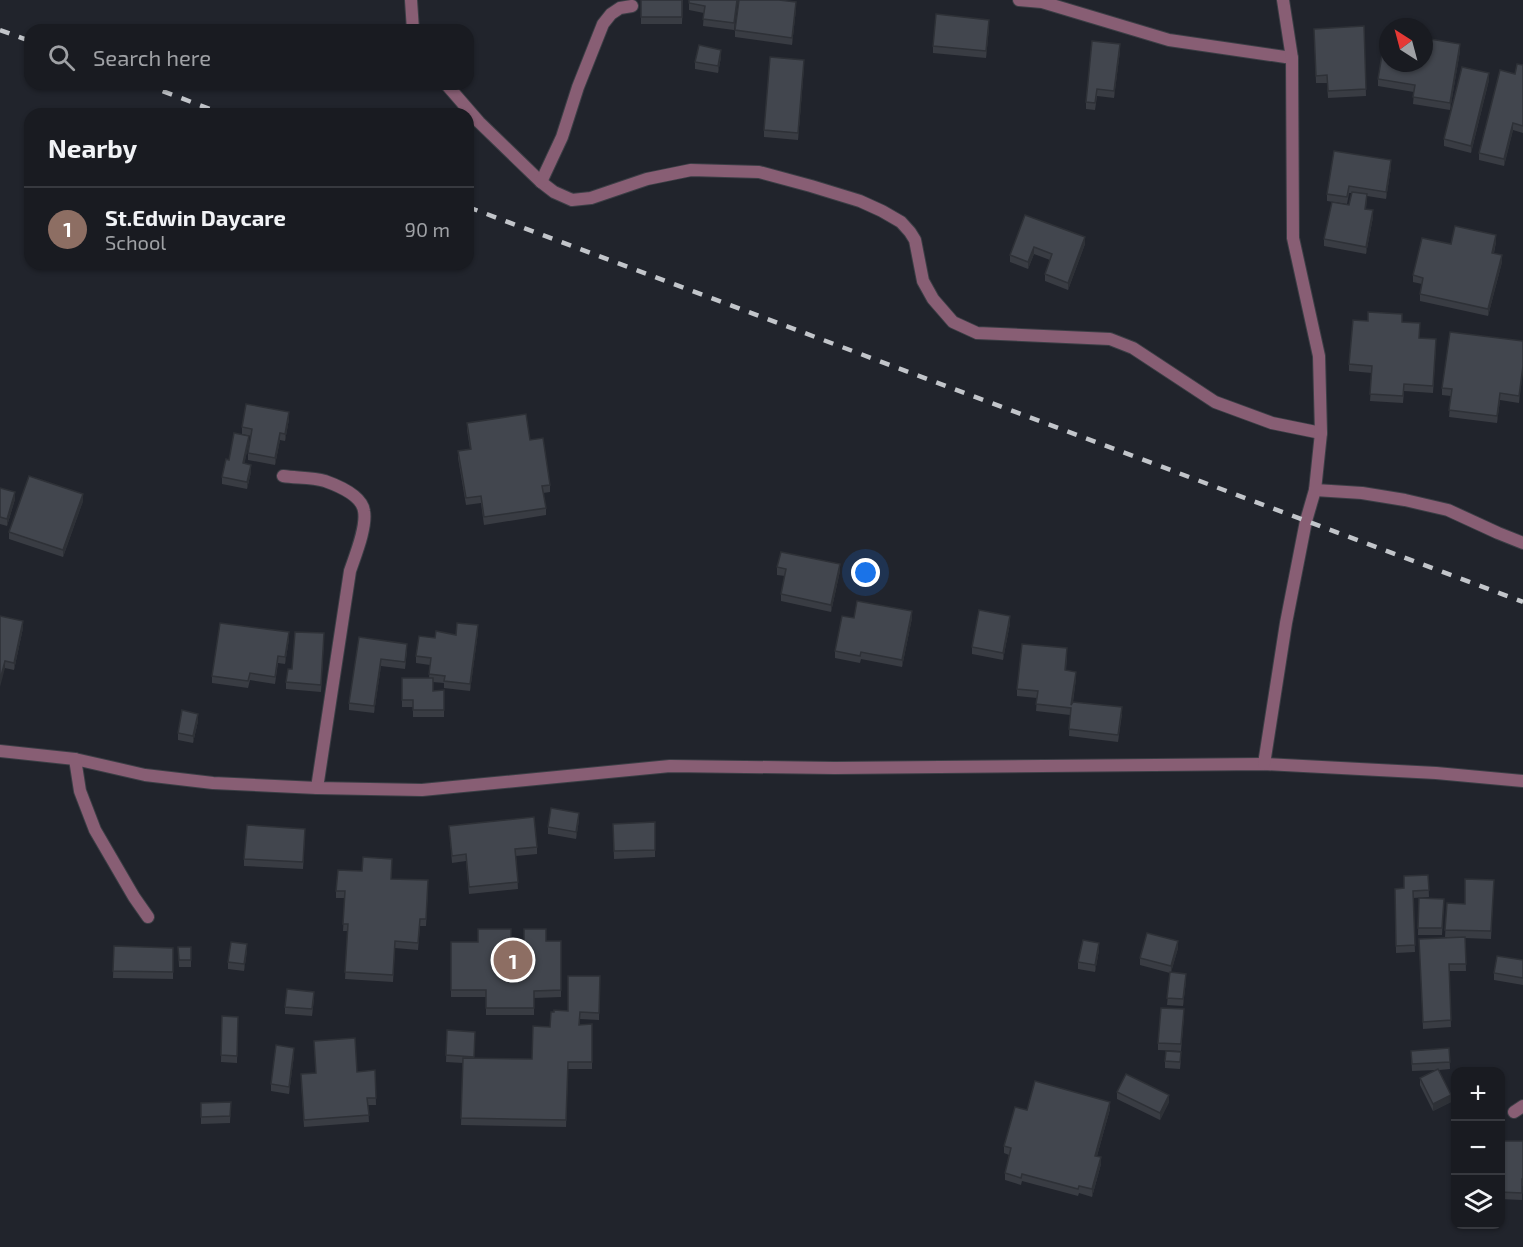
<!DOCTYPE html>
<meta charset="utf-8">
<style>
:root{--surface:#191b21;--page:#22242a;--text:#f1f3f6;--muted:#9fa1a5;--line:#37393f;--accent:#7c3aed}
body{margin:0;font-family:"Exo 2",sans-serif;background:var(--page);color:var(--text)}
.controls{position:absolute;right:18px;bottom:18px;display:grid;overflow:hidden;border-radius:12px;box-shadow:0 2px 4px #0004}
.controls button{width:54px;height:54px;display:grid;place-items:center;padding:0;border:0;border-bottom:2px solid var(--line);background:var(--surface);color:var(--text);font:30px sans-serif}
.compass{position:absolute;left:1379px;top:18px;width:54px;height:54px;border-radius:50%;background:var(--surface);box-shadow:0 2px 4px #0004;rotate:324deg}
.you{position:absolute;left:866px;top:573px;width:21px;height:21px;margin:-15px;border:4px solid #fff;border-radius:50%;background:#1a73e8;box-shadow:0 0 0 9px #1a73e833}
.badge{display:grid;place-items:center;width:39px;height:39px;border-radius:50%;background:var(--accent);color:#fff;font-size:20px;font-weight:700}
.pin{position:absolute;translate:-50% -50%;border:3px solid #fff;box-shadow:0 2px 6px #0006}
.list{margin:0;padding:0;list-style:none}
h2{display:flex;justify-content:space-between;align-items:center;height:78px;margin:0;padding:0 24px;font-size:26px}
h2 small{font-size:20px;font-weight:400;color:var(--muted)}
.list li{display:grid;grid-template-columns:39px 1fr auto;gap:18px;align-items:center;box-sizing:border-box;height:84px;padding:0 24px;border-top:2px solid var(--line)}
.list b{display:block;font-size:22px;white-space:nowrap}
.list p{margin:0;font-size:20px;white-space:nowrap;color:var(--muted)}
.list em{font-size:20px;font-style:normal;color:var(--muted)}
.icon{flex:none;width:33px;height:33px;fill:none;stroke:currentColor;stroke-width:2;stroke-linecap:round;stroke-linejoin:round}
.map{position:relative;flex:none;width:1523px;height:1247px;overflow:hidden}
.search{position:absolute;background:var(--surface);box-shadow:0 2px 4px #0004;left:24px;top:24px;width:450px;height:66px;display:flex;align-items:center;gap:15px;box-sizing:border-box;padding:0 21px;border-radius:18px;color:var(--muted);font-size:22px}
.panel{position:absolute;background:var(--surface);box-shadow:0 2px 4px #0004;left:24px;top:108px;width:450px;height:162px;border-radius:18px}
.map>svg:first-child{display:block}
</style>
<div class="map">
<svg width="1523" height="1247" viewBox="0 0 1523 1247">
<rect width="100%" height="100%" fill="#21242c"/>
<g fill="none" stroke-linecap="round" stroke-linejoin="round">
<!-- minor casing -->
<g stroke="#3b3e45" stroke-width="14">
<g id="minor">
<path d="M411,0L413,30"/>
<path d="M1019,0L1042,2L1169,40L1292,58"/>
<path d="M446,84L479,122L541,182L554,192L572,200L591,198L647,179L691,170L759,172L811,186L860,201L882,211L901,222L910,232L915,240L923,281L933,299L953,322L977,333L1110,339L1133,348L1215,402L1272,423L1321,433"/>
<path d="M541,182L562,137L578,87L603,24L611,14L620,8L632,6"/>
<path d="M283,476C296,478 312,477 325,481C339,486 362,496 364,511C367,527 355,556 350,571L317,788"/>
<path d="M1315,490L1362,493L1405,500L1448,510L1498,533L1523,543"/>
<path d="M0,751L75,759L145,775L213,783L317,788L422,790L670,766L835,768L1264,764L1436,773L1523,781"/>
<path d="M75,759L80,791L95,830L134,897L148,917"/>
<path d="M1264,764L1286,623L1306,521L1315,490L1321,433L1319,356L1293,238L1292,58L1283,0"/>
<path d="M1514,1112L1523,1106"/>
</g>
</g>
<!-- minor -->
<use href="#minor" stroke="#885e74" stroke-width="12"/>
<!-- rail -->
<g stroke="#c2c5ca" stroke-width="4.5" stroke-dasharray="10 10" stroke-linecap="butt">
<path d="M0,30L30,41"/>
<path d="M144,84L223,114"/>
<path d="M468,207L1523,602"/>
</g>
</g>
<!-- wall -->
<g fill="#393c43">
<path d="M641,0H683L682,24H641Z"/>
<path d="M689,0H738L734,30L703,26L704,13L689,10Z"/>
<path d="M796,9L792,45L735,37V30Z"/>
<path d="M1364,26L1366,96L1328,98L1327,83H1316L1314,29Z"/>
<path d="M989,27L986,58L933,53V46Z"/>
<path d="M1120,51L1114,98L1097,96L1095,110L1086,109V102Z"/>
<path d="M1460,51L1450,110L1413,104L1414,92L1378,86V79Z"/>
<path d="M721,57L718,73L695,69V62Z"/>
<path d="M1523,65V133L1513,130L1504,166L1479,160V153L1515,74Z"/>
<path d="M804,67L798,140L764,137V130Z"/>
<path d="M1489,80L1471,153L1444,146V139Z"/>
<path d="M1391,167L1386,199L1367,196L1366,209L1373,217L1366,254L1324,246V239L1349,205L1352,193H1349L1347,204L1327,201V194Z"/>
<path d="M1025,215L1085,244L1068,290L1045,281V274L1050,260L1034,254L1028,269L1010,262V255Z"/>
<path d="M1496,242L1494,253L1502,262L1488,316L1420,301V294L1422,284L1413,282V275L1451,244Z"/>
<path d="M1368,321L1402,322L1420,338L1436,346L1433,393L1404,391L1403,403L1370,401L1372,373L1349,371V364Z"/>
<path d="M1523,341L1519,403L1500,400L1497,423L1449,417L1451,396L1442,395V388Z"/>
<path d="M289,419L285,441L280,440L275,465L248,460V453L251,436L242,434V427Z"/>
<path d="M467,423L530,440L550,485V492L543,493L546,508V515L484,525L481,503L466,505L458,458V451L470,449L467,430Z"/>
<path d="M249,443L244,464L251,472L247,489L222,484V477L229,460Z"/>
<path d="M0,488L15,499L7,526L0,524Z"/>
<path d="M83,501L63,557L9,539V532Z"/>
<path d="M777,567L840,571L831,612L781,601V594L785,576L777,575Z"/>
<path d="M0,616L23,628L14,670L5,668Z"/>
<path d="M854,618H912L902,667L861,659L860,663L835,658V651Z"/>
<path d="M1010,623L1003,660L972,654V647Z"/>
<path d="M478,632L470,691L444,688V683L433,682V691L444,690V717H413V707H402V678H429L430,665L416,663V656L435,638L456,635Z"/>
<path d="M359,637L407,651L405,669L381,666L374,713L349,710V703Z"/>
<path d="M289,639L285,664L278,663L275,684L250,680L248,688L212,683V676Z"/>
<path d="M324,640L321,692L286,689V682Z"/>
<path d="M1067,655L1066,671L1076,679L1073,702L1122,714L1118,742L1069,736L1070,715L1036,711L1037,698L1017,696V689Z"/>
<path d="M198,721L193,743L178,740V733Z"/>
<path d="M579,820L576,839L548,834V827Z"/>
<path d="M655,822V857L614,859L613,824Z"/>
<path d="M449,826L537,847V854L516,856L518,889L469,894L466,861L452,863Z"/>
<path d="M305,836L303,869L244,866V859Z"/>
<path d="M392,866L391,879L428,888L426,926H420L418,950L395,948L393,982L345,979L348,931H343L345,898H336V891L362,871Z"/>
<path d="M1428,875L1429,897L1413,898L1415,952L1396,953L1395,889L1404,888Z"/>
<path d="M1494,880L1491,939L1465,938L1466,971H1449L1451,1027L1423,1029L1419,939L1457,937H1445L1447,903L1465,904Z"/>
<path d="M1419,898L1444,899L1442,935H1418Z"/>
<path d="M546,941H561V997L534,998V1015H486V997H451V942L524,944Z"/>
<path d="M114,946L173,948V979L113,978Z"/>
<path d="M178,947H191V967H179Z"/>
<path d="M1178,948L1171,972L1186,981L1183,1006L1167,1005L1170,973L1140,965V958Z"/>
<path d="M1099,950L1095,972L1078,969V962Z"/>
<path d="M247,951L244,971L228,969V962Z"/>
<path d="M1523,960V985L1494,980V973Z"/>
<path d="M600,976L599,1020L580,1019V1025L592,1024V1069H568L566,1127L461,1125L463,1063L446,1062L447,1030L475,1032L474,1058L532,1059L550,1027L568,1011Z"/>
<path d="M314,999L312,1016L285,1014V1007Z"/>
<path d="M222,1016L238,1017L237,1063L221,1062Z"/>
<path d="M1184,1016L1181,1051L1158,1050V1043Z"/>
<path d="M1449,1048L1450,1069L1439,1070L1451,1102L1433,1111L1420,1085V1078L1437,1070L1412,1071L1411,1051Z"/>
<path d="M294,1055L289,1094L271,1091V1084Z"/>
<path d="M1181,1059L1180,1069L1165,1068V1061Z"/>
<path d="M375,1070L376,1105H368L369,1122L304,1127L301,1081L357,1072Z"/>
<path d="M1117,1092L1169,1102L1160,1120L1117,1099Z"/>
<path d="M231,1102L230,1123L201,1124V1103Z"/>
<path d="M1110,1109L1097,1156L1101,1164L1092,1197L1079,1193L1078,1196L1022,1181L1021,1185L1005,1180V1173L1009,1155L1004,1153V1146L1027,1110Z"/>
<path d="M1523,1141V1186H1522V1200L1500,1199V1165H1502Z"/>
</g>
<!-- shaded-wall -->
<g fill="#2e3137">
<path d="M737,0H738L734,30V23Z"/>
<path d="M796,2V9L792,45V38Z"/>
<path d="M989,20V27L986,58V51Z"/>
<path d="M1120,44V51L1114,98V91Z"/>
<path d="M1460,44V51L1450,110V103Z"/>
<path d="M721,50V57L718,73V66Z"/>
<path d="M804,60V67L798,140V133Z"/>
<path d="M1489,73V80L1471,153V146Z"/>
<path d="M1513,123V130L1504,166V159Z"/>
<path d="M1391,160V167L1386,199V192Z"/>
<path d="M1373,210V217L1366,254V247Z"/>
<path d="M1496,235V242L1492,260V253Z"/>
<path d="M1085,237V244L1068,290V283Z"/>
<path d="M1034,247V254L1028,269V262Z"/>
<path d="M1502,255V262L1488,316V309Z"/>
<path d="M1523,366V373L1519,403V396Z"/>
<path d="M1500,393V400L1497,423V416Z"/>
<path d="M289,412V419L285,441V434Z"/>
<path d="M280,433V440L275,465V458Z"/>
<path d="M249,436V443L243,470V463Z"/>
<path d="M251,465V472L247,489V482Z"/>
<path d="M15,492V499L7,526V519Z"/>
<path d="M83,494V501L63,557V550Z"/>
<path d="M840,564V571L831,612V605Z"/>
<path d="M912,611V618L902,667V660Z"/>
<path d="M1010,616V623L1003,660V653Z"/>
<path d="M23,621V628L14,670V663Z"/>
<path d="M478,625V632L470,691V684Z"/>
<path d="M289,632V639L285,664V657Z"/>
<path d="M381,659V666L374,713V706Z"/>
<path d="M5,661V668L0,687V680Z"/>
<path d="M1076,672V679L1071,712V705Z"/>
<path d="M198,714V721L193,743V736Z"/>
<path d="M579,813V820L576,839V832Z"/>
<path d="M1178,941V948L1171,973V966Z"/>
<path d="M1099,943V950L1095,972V965Z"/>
<path d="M247,944V951L244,971V964Z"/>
<path d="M1186,974V981L1183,1006V999Z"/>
<path d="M294,1048V1055L289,1094V1087Z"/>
<path d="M1169,1095V1102L1160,1120V1113Z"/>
<path d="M1451,1095V1102L1433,1111V1104Z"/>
<path d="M1110,1102V1109L1095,1163V1156Z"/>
<path d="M1101,1157V1164L1092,1197V1189Z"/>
</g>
<!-- building -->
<g fill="#42464e" stroke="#2e3137" stroke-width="1.5">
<rect x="641" y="0" width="41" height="17"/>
<path d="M689,0H737L734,23L703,19L705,6L689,3Z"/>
<path d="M739,0H779L796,2L792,38L735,30Z"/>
<path d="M936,14L989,20L986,51L933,46Z"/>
<path d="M1364,26L1366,89L1328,91L1327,75L1316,76L1314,29Z"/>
<path d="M1386,31H1388V63H1424V38L1460,44L1450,103L1413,97L1415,85L1378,79Z"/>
<path d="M1092,41L1120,44L1114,91L1097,89L1095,103L1086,102Z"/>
<path d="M699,45L721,50L718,66L695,62Z"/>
<path d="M770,57L804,60L798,133L764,130Z"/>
<path d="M1517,64L1523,65V126L1513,123L1504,159L1479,153L1500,70L1515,74Z"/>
<path d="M1462,67L1489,73L1471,146L1444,139Z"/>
<path d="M1334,151L1391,160L1386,192L1349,186L1347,197L1327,194Z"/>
<path d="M1352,192L1367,194L1365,209L1373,210L1366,247L1324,239L1332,202L1349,205Z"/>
<path d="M1025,215L1085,237L1068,283L1045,274L1052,254L1034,247L1028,262L1010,255Z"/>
<path d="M1455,226L1496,235L1492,253L1502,255L1488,309L1420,294L1423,278L1413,275L1422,238L1451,244Z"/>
<path d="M1368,312L1402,314V322L1420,323L1419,338L1436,339L1433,386L1404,384L1403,396L1370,394L1372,366L1349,364L1353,320L1368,321Z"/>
<path d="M1450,332L1523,341V366L1519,396L1500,393L1497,416L1449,410L1452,389L1442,388Z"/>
<path d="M246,404L289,412L285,434L280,433L275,458L248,453L252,429L242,427Z"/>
<path d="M526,414L530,440L543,438L550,485L542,486L546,508L484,517L481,496L466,498L458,451L471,449L467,423Z"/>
<path d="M234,433L249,436L243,463L251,465L247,482L222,477L226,459L229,460Z"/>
<path d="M29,476L83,494L63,550L9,532Z"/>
<path d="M0,488L15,492L7,519L0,517Z"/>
<path d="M781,552L840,564L831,605L781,594L786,569L777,567Z"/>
<path d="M857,601L912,611L902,660L861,652L860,656L835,651L842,616L854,618Z"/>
<path d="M979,610L1010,616L1003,653L972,647Z"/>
<path d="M0,616L23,621L14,663L5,661L0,680Z"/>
<path d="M220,623L289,632L285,657L278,656L275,677L250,673L248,681L212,676Z"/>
<path d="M457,623L478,625L470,684L444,681L445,676L429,674L431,658L416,656L419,636L435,638L436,631L456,635Z"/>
<path d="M295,632L324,633L321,685L286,682L288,669H292Z"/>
<path d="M359,637L407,644L405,662L381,659L374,706L349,703Z"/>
<path d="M1022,644L1067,648L1065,670L1076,672L1071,705L1073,702L1122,707L1118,735L1069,729L1071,708L1036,704L1038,691L1017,689Z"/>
<path d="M402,678H433V691L444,690V710H413V700H402Z"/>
<path d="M182,710L198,714L193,736L178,733Z"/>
<path d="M551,808L579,813L576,832L548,827Z"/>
<path d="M534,817L537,847L515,849L518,882L469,887L466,854L452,856L449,826Z"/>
<path d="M655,822V850L614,851L613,824Z"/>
<path d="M247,825L305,829L303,862L244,859Z"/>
<path d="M363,857L392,859L391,879L428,880L426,919H420L418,943L395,941L393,975L345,972L348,924H343L345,891H336L338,870L362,871Z"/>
<path d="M1428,875L1429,890L1413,891L1415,945L1396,946L1395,889L1404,888V876Z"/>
<path d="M1465,879L1494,880L1491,931L1445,930L1447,903L1465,904Z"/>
<path d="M1419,898L1444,899L1442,928H1418Z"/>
<path d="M478,929H511V945L524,944V929H546V941H561V990L534,991V1008H486V990H451V942H478Z"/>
<path d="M1147,933L1178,941L1171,966L1140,958Z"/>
<path d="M1465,937L1466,964H1449L1451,1020L1423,1022L1419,939Z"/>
<path d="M1083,940L1099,943L1095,965L1078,962Z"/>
<path d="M231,942L247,944L244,964L228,962Z"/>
<path d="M114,946L173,948V972L113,971Z"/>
<path d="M178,947H191V960H179Z"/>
<path d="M1497,956L1523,960V978L1494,973Z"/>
<path d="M1170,972L1186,974L1183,999L1167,998Z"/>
<path d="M568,976H600L599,1013L580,1012L579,1025L592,1024V1062H568L566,1120L461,1118L463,1058L532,1059L533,1026L550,1027L551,1012H554V1010L568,1011Z"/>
<path d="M287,989L314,992L312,1009L285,1007Z"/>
<path d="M1161,1008L1184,1009L1181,1044L1158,1043Z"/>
<path d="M222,1016L238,1017L237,1056L221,1055Z"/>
<path d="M447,1030L475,1032L474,1057L446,1055Z"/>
<path d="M355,1038L357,1072L375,1070L376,1098H367L369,1115L304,1120L301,1074L316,1073L314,1041Z"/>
<path d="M276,1045L294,1048L289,1087L271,1084Z"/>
<path d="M1449,1048L1450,1062L1412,1064L1411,1051Z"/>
<path d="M1166,1051L1181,1052L1180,1062L1165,1061Z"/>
<path d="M1438,1069L1451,1095L1433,1104L1420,1078Z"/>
<path d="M1126,1074L1169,1095L1160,1113L1117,1092Z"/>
<path d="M1035,1081L1110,1102L1095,1156L1101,1157L1092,1189L1079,1186L1078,1189L1022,1174L1021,1178L1005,1173L1011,1148L1004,1146L1015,1107L1027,1110Z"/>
<path d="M231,1102L230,1116L201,1117V1103Z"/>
<path d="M1504,1141H1523V1179H1522V1193L1500,1192V1165H1502Z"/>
</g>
</svg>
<div class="controls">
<button>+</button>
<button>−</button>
<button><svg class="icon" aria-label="layers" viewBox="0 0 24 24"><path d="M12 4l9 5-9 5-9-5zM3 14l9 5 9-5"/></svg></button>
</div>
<svg class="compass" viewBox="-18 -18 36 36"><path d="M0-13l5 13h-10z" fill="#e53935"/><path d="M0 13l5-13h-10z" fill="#9fa1a5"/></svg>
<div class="you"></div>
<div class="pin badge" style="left:513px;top:960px;background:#8d6e63">1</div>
<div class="search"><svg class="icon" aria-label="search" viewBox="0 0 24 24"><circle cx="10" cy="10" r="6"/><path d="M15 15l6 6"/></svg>Search here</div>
<section class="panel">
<h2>Nearby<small></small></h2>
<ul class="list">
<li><span class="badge" style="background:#8d6e63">1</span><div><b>St.Edwin Daycare</b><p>School</p></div><em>90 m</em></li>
</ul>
</section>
</div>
